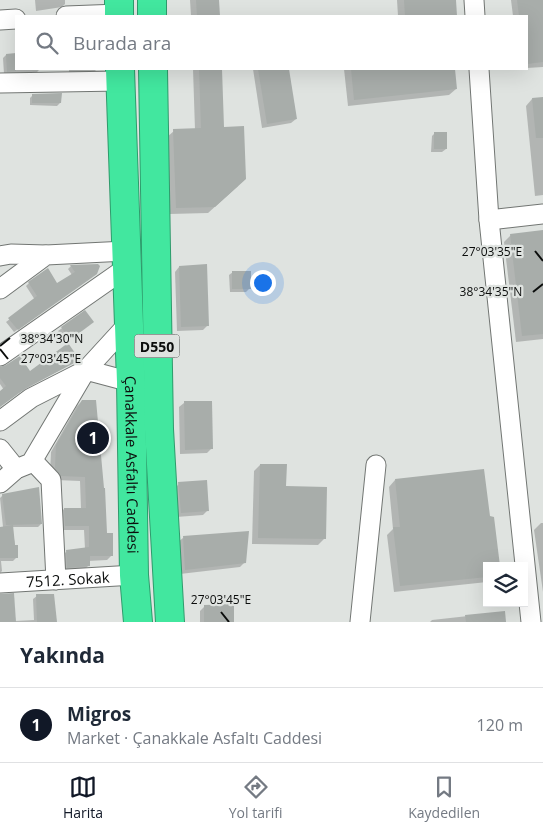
<!DOCTYPE html>
<html lang="tr">
<meta charset="utf-8">
<style>
:root{--surface:#fff;--page:#f6f6f7;--text:#1f2937;--muted:#747a83;--line:#e0e1e3;--accent:#111827}
body{margin:0;font-family:"Open Sans",sans-serif;background:var(--page);color:var(--text)}
.controls{position:absolute;right:15px;bottom:15px;display:grid;overflow:hidden;border-radius:0px;box-shadow:0 5px 20px #0002}
.controls button{width:45px;height:45px;display:grid;place-items:center;padding:0;border:0;border-bottom:1px solid var(--line);background:var(--surface);color:var(--text);font:25px sans-serif}
.you{position:absolute;left:262px;top:282px;width:18px;height:18px;margin:-12px;border:4px solid #fff;border-radius:50%;background:#1a73e8;box-shadow:0 0 0 8px #1a73e833}
.badge{display:grid;place-items:center;width:32px;height:32px;border-radius:50%;background:var(--accent);color:#fff;font-size:16px;font-weight:700}
.pin{position:absolute;translate:-50% -50%;border:2px solid #fff;box-shadow:0 1px 5px #0006}
.list{margin:0;padding:0;list-style:none}
h2{display:flex;justify-content:space-between;align-items:center;height:65px;margin:0;padding:0 20px;font-size:21px}
h2 small{font-size:16px;font-weight:400;color:var(--muted)}
.list li{display:grid;grid-template-columns:32px 1fr auto;gap:15px;align-items:center;box-sizing:border-box;height:75px;padding:0 20px;border-top:1px solid var(--line)}
.list b{display:block;font-size:19px;white-space:nowrap}
.list p{margin:0;font-size:16px;white-space:nowrap;color:var(--muted)}
.list em{font-size:16px;font-style:normal;color:var(--muted)}
.icon{flex:none;width:28px;height:28px;fill:none;stroke:currentColor;stroke-width:2;stroke-linecap:round;stroke-linejoin:round}
.map{position:relative;flex:none;width:543px;height:622px;overflow:hidden}
.search{position:absolute;background:var(--surface);box-shadow:0 5px 20px #0002;left:15px;right:15px;top:15px;height:55px;display:flex;align-items:center;gap:12px;box-sizing:border-box;padding:0 18px;border-radius:0px;color:var(--muted);font-size:19px}
.sheet{height:140px;background:var(--surface)}
nav{display:flex;justify-content:space-around;align-items:center;box-sizing:border-box;height:70px;border-top:1px solid var(--line);background:var(--surface);font-size:14px;color:var(--muted)}
nav a{display:grid;justify-items:center;gap:2px}
nav .on{color:var(--accent)}
.map>svg:first-child{display:block}
</style>
<div class="map">
<svg width="543" height="622" viewBox="0 0 543 622">
<rect width="100%" height="100%" fill="#dfe3e0"/>
<!-- shadow -->
<g fill="#0003">
<path d="M35,0H65V4L62,7L36,11Z"/>
<path d="M190,0H218L219,16H191Z"/>
<path d="M397,0H455L456,16H398Z"/>
<path d="M511,0H543V67L527,68V16H513Z"/>
<path d="M16,54V69H39V70L36,73L4,74L3,58L6,55Z"/>
<path d="M69,69H97L93,73L69,74Z"/>
<path d="M193,69H221L223,128L238,186L208,213L170,214L167,137L174,131L195,130Z"/>
<path d="M253,69H288L296,119L291,123L262,128Z"/>
<path d="M344,69H454L456,89L449,95L348,106Z"/>
<path d="M33,95L60,103L57,106L30,105V98Z"/>
<path d="M543,98V195L535,196L526,106L532,99Z"/>
<path d="M435,133L446,149L442,152H431L432,136Z"/>
<path d="M543,231V339L516,342L504,242L511,235Z"/>
<path d="M71,266L96,274L14,332L6,322L35,300L26,286L29,283L57,285L72,275L68,269Z"/>
<path d="M179,267L208,325L203,330L177,331L175,272Z"/>
<path d="M233,272L249,289L246,292H230L229,275Z"/>
<path d="M85,312L89,324L67,342L58,331Z"/>
<path d="M78,360L20,392L0,406V392L4,390L0,384V369L30,372Z"/>
<path d="M82,401L106,534L112,555L107,560L88,561V566L83,571L62,572L61,557L66,552L85,549L84,530H60L59,514L64,509H81L80,481L56,480L50,473L51,452L77,406Z"/>
<path d="M184,403L212,448L207,453L180,454L179,407Z"/>
<path d="M260,465L285,487L324,539L318,545L252,544L254,471Z"/>
<path d="M395,480L489,518L487,582L394,592L387,535L393,529L389,487Z"/>
<path d="M179,484L208,510L203,515L176,517L174,489Z"/>
<path d="M3,495L41,524L38,527H12L17,557L13,561H1L2,571L0,573V528L3,527L0,498Z"/>
<path d="M541,523H543V592L534,530Z"/>
<path d="M183,538L245,562L240,567L180,574L178,542Z"/>
<path d="M0,595L15,621L34,620L33,599L37,596L55,622H0Z"/>
<path d="M205,606L233,622H200V611Z"/>
<path d="M504,612L505,622H430L432,620Z"/>
</g>
<!-- building -->
<g fill="#a8adaa">
<path d="M196,0H219L220,16H197Z"/>
<path d="M404,0H456L457,16H405Z"/>
<path d="M517,0H543V62L527,64V16H519Z"/>
<path d="M16,53V71L7,72L6,54Z"/>
<path d="M199,69H222L224,127L244,126L246,179L215,207L176,208L173,129L201,128Z"/>
<path d="M258,69H289L297,119L267,124Z"/>
<path d="M351,69H455L457,89L354,100Z"/>
<path d="M62,93L61,103H32V94Z"/>
<path d="M543,97V138H536L532,98Z"/>
<rect x="434" y="132" width="13" height="17"/>
<path d="M543,230V334L522,336L510,234Z"/>
<path d="M98,264L100,266L97,274L18,330L8,318L37,296L28,282L48,268L57,283L75,272L70,265Z"/>
<path d="M207,264L209,326L181,327L179,266Z"/>
<rect x="232" y="271" width="19" height="18"/>
<path d="M85,310L94,322L70,340L61,327Z"/>
<path d="M68,343L80,360L26,388L0,407V391L6,386L0,378V367L6,365L20,356L30,371Z"/>
<path d="M82,400H96L104,488H105L107,533H113V556H90V552V566L67,568L66,550L89,547V526H65L64,508H86L85,477L61,476L55,468L56,445Z"/>
<path d="M184,401H212L213,449L185,450Z"/>
<path d="M260,464H287L286,486L327,487L326,539L258,538Z"/>
<path d="M484,469L490,516L494,517L500,566H487V577L400,586L393,527H400L395,479Z"/>
<path d="M207,480L209,511L181,513L178,482Z"/>
<path d="M39,487L42,524L6,525L2,494Z"/>
<path d="M13,525L15,545H18V558H0V527Z"/>
<path d="M249,531L246,563L185,570L183,536Z"/>
<path d="M14,593L16,622H0V594Z"/>
<path d="M36,594H54L57,622H37Z"/>
<path d="M234,604V622H204V605Z"/>
<path d="M505,611L506,622H466L465,615Z"/>
</g>
<g fill="none" stroke-linecap="round" stroke-linejoin="round">
<!-- minor casing -->
<g stroke="#727673" stroke-width="21">
<g id="minor">
<path d="M474,0L475,16"/>
<path d="M66,16L119,14"/>
<path d="M0,20L16,19"/>
<path d="M479,69L489,220L531,622"/>
<path d="M0,83L120,81"/>
<path d="M489,220L543,214"/>
<path d="M0,256L11,254L46,255"/>
<path d="M0,289L46,255L126,251"/>
<path d="M0,356L126,268"/>
<path d="M0,421L31,398L86,370L129,323"/>
<path d="M0,449L16,469"/>
<path d="M33,461L51,480L56,580"/>
<path d="M0,483L16,469L31,463L86,370L131,382"/>
<path id="s1" d="M0,583L134,575"/>
<path d="M360,622L376,465"/>
</g>
</g>
<!-- highway casing -->
<g stroke="#2f9b6c" stroke-width="30">
<g id="highway">
<path d="M119,0V16"/>
<path d="M152,0V16"/>
<path id="s2" d="M120,69L131,382L134,575L138,622"/>
<path d="M153,69L159,429L170,622"/>
</g>
</g>
<!-- minor -->
<use href="#minor" stroke="#fff" stroke-width="19"/>
<!-- highway -->
<use href="#highway" stroke="#42e79f" stroke-width="28"/>
</g>
<!-- ticks -->
<path fill="none" stroke="#0b0d0c" stroke-width="2" d="M535,251L543,261M533,292L543,284M0,346L10,338M0,349L8,359M221,612L229,622"/>
<g text-anchor="middle" dominant-baseline="central" stroke-width="4.5" stroke-linejoin="round" paint-order="stroke">
<!-- shield labels -->
<rect fill="#dfe3e0" stroke="#4b4d4c" stroke-width="1" x="134.5" y="334.5" width="45" height="23" rx="4"/>
<g font-size="14" font-weight="bold" fill="#0b0d0c">
<text x="157" y="346">D550</text>
</g>
<!-- street labels -->
<g font-size="15" fill="#0b0d0c" stroke="#dfe3e0">
<text stroke="none"><textPath href="#s2" startOffset="396">Çanakkale Asfaltı Caddesi</textPath></text>
<text stroke="none"><textPath href="#s1" startOffset="68">7512. Sokak</textPath></text>
</g>
</g>
<g font-size="12" text-anchor="middle" fill="#0b0d0c" stroke="#dfe3e0" stroke-width="4.5" stroke-linejoin="round" paint-order="stroke">
<text x="492" y="256">27°03'35"E</text>
<text x="491" y="296">38°34'35"N</text>
<text x="52" y="343">38°34'30"N</text>
<text x="51" y="363">27°03'45"E</text>
<text x="221" y="604">27°03'45"E</text>
</g>
</svg>
<div class="controls">
<button><svg class="icon" aria-label="layers" viewBox="0 0 24 24"><path d="M12 4l9 5-9 5-9-5zM3 14l9 5 9-5"/></svg></button>
</div>
<div class="you"></div>
<div class="pin badge" style="left:93px;top:438px">1</div>
<div class="search"><svg class="icon" aria-label="search" viewBox="0 0 24 24"><circle cx="10" cy="10" r="6"/><path d="M15 15l6 6"/></svg>Burada ara</div>
</div>
<section class="sheet">
<h2>Yakında<small></small></h2>
<ul class="list">
<li><span class="badge">1</span><div><b>Migros</b><p>Market · Çanakkale Asfaltı Caddesi</p></div><em>120 m</em></li>
</ul>
</section>
<nav>
<a class="on"><svg class="icon" aria-label="map" viewBox="0 0 24 24"><path d="M3 6l6-2 6 2 6-2v14l-6 2-6-2-6 2zM9 4v14M15 6v14"/></svg>Harita</a>
<a><svg class="icon" aria-label="directions" viewBox="0 0 24 24"><path d="M12 3l9 9-9 9-9-9zM9 14v-3h6M13 9l2 2-2 2"/></svg>Yol tarifi</a>
<a><svg class="icon" aria-label="saved" viewBox="0 0 24 24"><path d="M7 4h10v16l-5-4-5 4z"/></svg>Kaydedilen</a>
</nav>
